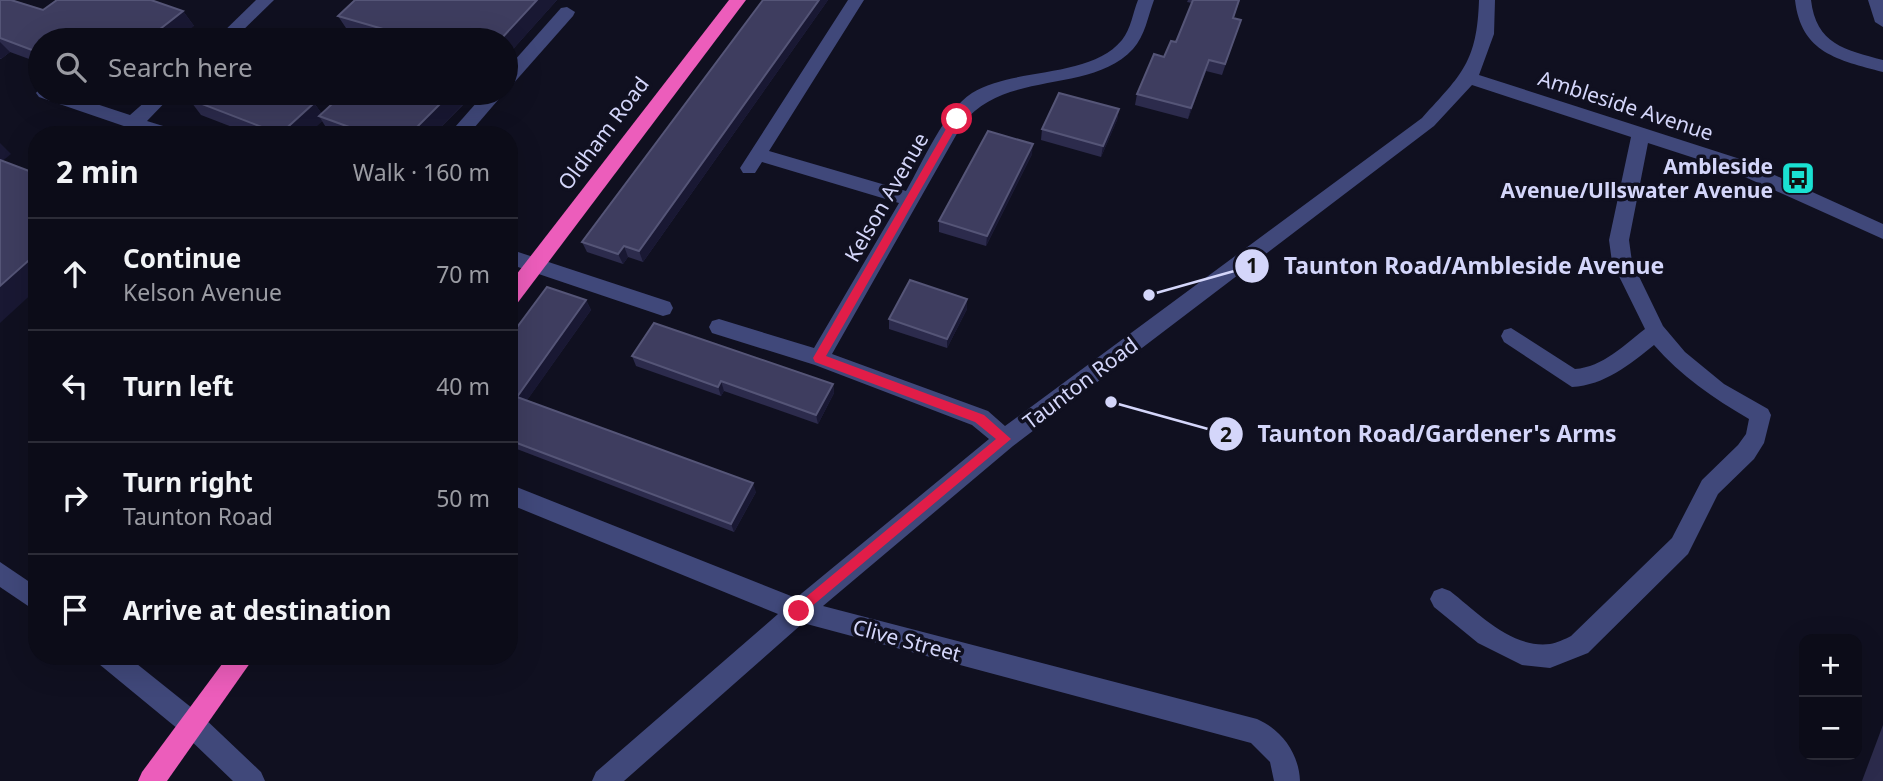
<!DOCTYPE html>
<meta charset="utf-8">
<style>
:root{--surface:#0c0c18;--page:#151521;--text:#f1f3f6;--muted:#9a9ba2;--line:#2c2c37}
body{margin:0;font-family:"Noto Sans",sans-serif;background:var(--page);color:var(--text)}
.controls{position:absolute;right:21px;bottom:21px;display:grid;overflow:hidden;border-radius:14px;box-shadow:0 7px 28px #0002}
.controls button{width:63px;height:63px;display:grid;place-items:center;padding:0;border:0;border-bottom:2px solid var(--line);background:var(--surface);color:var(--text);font:35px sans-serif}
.stop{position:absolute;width:21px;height:21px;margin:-16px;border:5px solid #e11d48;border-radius:50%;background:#fff}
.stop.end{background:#e11d48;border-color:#fff;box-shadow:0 2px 7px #0008}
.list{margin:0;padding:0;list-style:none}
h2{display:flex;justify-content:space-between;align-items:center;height:91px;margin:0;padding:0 28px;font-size:30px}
h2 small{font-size:23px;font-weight:400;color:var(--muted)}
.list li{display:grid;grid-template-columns:46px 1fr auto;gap:21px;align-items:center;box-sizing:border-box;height:112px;padding:0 28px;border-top:2px solid var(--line)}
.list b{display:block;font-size:26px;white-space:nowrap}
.list p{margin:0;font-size:23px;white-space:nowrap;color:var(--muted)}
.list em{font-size:23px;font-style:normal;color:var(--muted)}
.icon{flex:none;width:38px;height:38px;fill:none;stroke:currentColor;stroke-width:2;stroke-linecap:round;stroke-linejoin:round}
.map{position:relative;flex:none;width:1883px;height:781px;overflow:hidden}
.search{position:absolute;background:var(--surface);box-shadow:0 7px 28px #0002;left:28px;top:28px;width:490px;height:77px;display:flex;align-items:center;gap:18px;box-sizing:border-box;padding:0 24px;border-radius:38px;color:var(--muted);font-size:26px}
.panel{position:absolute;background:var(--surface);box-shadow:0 7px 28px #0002;left:28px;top:126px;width:490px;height:539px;border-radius:28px}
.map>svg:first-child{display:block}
</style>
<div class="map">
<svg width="1883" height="781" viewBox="0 0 1883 781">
<rect width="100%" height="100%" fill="#101020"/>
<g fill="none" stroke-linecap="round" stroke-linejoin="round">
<!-- minor -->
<g fill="#40487a" fill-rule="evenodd">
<path d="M256,0H274L233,40H215Z"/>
<path d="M848,0H864L769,151L906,191C923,162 944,111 972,93C1013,67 1090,79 1122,40C1131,29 1133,12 1138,0H1154C1148,16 1145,36 1133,49C1090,95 1006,69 963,123L832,354L988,411L1005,426L1422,118C1462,74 1477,62 1479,0H1495L1494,34L1479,75L1737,158L1883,224V239L1725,168L1648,143L1629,240L1632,262L1663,326L1685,352L1724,384L1768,409L1771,415L1764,443L1754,459L1718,494L1688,554L1588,653L1550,668L1522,665L1478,643L1434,607L1430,599L1434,591L1442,588L1450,591C1477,612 1512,649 1550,644C1557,643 1565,639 1571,636L1672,538L1702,480L1738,445L1746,434L1749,419C1713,398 1681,376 1654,345C1629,365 1605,385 1572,387L1504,342L1501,336L1504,330L1511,328L1575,369C1603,367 1624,345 1645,329L1612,262L1609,240L1631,137L1472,85L1434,126L1013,446L823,606L1257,719C1282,730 1299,754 1300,781H1274L1270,762L1251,743L803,623L624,781H592L596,772L778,614L509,504V484L796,598L989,439L972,425L815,365L712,333L709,327L712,321L719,319L814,348L899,203L762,162L755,173H743L740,168Z"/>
<path d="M1795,0H1811C1816,44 1845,50 1883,60V72C1838,60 1801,53 1795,0Z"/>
<path d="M1868,0H1883V27L1875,22Z"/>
<path d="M567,7L575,12L573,16L512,85L506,87V70L561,8Z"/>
<path d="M40,88V93H63L130,115L155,93H174L147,121L176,130L179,135H150L39,97L36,93Z"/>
<path d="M485,93H504L468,135H448Z"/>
<path d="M509,249L670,302L673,308L670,314L663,316L509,264Z"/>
<path d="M0,562L37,587V612L0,587Z"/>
<path d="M96,656H127L202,716L261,772L265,781H233L184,734L99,664Z"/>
</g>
<!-- highway -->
<g fill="#ec5dbb" fill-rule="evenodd">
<path d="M729,0H746L516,305L509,307V284Z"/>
<path d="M228,656H255L167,781H138L142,772Z"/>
</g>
</g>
<!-- wall -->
<g fill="#2c2b4c">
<path d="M0,0L43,10L183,11L194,26L40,40V63L10,52L1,59H0Z"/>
<path d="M355,0H557L506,57V40H376L348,31L338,16Z"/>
<path d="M763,0H828L643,262L628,257L623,264L587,252L582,242Z"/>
<path d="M1188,0H1240L1233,18L1237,31L1222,75L1206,71L1188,119L1135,105L1137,94L1176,42L1192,3L1187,2Z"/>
<path d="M189,99L314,103L322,114L463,105L433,135H338L329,132L322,121L307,135H253L201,115Z"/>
<path d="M1119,109L1117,120L1101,157L1041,140L1042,129Z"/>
<path d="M1032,154L986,246L939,232V221Z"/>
<path d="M586,300L591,310L527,400L756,492L734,532L509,446V338Z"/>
<path d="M967,309L947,348L889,329V319Z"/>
<path d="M632,356L833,384L834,393L818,424L724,391L721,396L636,366Z"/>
<path d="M1883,725V781H1862Z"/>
</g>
<!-- shaded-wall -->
<g fill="#191833">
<path d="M537,0H557L506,57V40H500Z"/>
<path d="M819,0H828L643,262L639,251Z"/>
<path d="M183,11L194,26L177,40H146Z"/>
<path d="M0,42L10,52L1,59L0,58Z"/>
<path d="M1209,60L1206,71L1188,119L1191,108Z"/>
<path d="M451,93H474L433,135H409Z"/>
<path d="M314,103L325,118L319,116L322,121L307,135H280Z"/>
<path d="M1119,109L1117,120L1101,157L1103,146Z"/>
<path d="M0,143L11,154L0,163Z"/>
<path d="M1033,144L1032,154L986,246L987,236Z"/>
<path d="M624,246L628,257L623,264L618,254Z"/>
<path d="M37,253V289L0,323V286Z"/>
<path d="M967,299V309L947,348V339Z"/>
<path d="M586,300L591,310L523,406L517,397Z"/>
<path d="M721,381L724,391L721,396L718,387Z"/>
<path d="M833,384L834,393L818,424L816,415Z"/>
<path d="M753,483L756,492L734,532L731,524Z"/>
</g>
<!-- building -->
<g fill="#3e3d5f" stroke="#557" stroke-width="2">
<path d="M0,0H11L43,10L57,0H151L183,11L146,40H40V53L0,38Z"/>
<path d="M355,0H537L500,40H399L404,35L338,16Z"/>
<path d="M763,0H819L639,251L624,246L618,254L582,242Z"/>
<path d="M1193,0H1239L1233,18L1241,20L1225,64L1209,60L1191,108L1137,94L1154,54L1164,57L1171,41L1176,42Z"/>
<path d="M196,93H287L314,103L280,134L189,99Z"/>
<path d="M344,93H451L409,135H371L319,116Z"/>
<path d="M1059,93L1119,109L1103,146L1042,129Z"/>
<path d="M988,131L1033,144L987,236L939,221Z"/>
<path d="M0,160L37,174V253L0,286Z"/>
<path d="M910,280L967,299L947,339L889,319Z"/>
<path d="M547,287L586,300L517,397L753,483L731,524L509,440V338Z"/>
<path d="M654,323L833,384L816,415L721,381L718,387L632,356Z"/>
</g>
<!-- route -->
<path fill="#e11d48" d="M957,116L961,119L826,356L984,415L1011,439L799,617L792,611L794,607L996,439L975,422L815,362L813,358L953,117Z"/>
<!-- icons -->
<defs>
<g id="bus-square" transform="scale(1.75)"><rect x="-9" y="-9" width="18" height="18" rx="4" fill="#1ae1d2" stroke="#101020"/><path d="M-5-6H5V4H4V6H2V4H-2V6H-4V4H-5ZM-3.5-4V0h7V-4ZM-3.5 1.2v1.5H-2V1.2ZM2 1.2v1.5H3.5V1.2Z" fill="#111"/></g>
</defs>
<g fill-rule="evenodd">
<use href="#bus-square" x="1798" y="178"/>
</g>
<g text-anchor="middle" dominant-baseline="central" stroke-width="7" stroke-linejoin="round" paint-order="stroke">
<!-- street labels -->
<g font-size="21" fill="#d4d6fa" stroke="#101020">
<text transform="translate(1626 105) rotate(18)">Ambleside Avenue</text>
<text transform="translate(603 133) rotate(-53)">Oldham Road</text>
<text transform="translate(886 197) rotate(-60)">Kelson Avenue</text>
<text transform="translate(1080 383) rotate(-37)">Taunton Road</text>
<text transform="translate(907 640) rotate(15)">Clive Street</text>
</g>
<!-- poi labels -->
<g font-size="21" font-weight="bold" fill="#d4d6fa" stroke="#101020" text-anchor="end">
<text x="1773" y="166">Ambleside<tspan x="1773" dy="24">Avenue/Ullswater Avenue</tspan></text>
</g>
</g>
<!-- callouts -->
<path fill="none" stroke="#d4d6fa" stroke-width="2.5" d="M1149 295L1252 266M1111 402L1226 434"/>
<g fill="#d4d6fa" stroke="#101020" stroke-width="2.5">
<circle cx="1149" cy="295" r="7"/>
<circle cx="1111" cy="402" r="7"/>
<circle cx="1252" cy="266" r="18"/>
<circle cx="1226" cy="434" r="18"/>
</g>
<g font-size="21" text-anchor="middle" font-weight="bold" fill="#111">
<text x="1252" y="273">1</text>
<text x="1226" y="442">2</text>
</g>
<g font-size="23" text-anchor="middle" font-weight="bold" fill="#d4d6fa" stroke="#101020" stroke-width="7" stroke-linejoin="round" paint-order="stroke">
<text x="1474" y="274">Taunton Road/Ambleside Avenue</text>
<text x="1437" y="442">Taunton Road/Gardener's Arms</text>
</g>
</svg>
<div class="controls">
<button>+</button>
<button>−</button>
</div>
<div class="stop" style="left:957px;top:119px"></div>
<div class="stop end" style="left:799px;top:611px"></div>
<div class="search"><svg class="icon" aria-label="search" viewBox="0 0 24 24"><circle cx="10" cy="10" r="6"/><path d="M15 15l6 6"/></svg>Search here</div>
<section class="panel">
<h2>2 min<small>Walk · 160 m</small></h2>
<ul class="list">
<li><svg class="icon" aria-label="ahead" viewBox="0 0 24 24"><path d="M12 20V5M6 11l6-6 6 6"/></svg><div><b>Continue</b><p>Kelson Avenue</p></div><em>70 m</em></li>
<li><svg class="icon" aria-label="left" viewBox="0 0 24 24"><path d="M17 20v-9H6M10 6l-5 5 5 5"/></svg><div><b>Turn left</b></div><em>40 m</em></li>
<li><svg class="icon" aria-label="right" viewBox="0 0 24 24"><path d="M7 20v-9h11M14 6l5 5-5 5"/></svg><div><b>Turn right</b><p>Taunton Road</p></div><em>50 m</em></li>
<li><svg class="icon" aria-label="arrive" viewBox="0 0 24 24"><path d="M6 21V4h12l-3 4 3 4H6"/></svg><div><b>Arrive at destination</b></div></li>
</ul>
</section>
</div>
